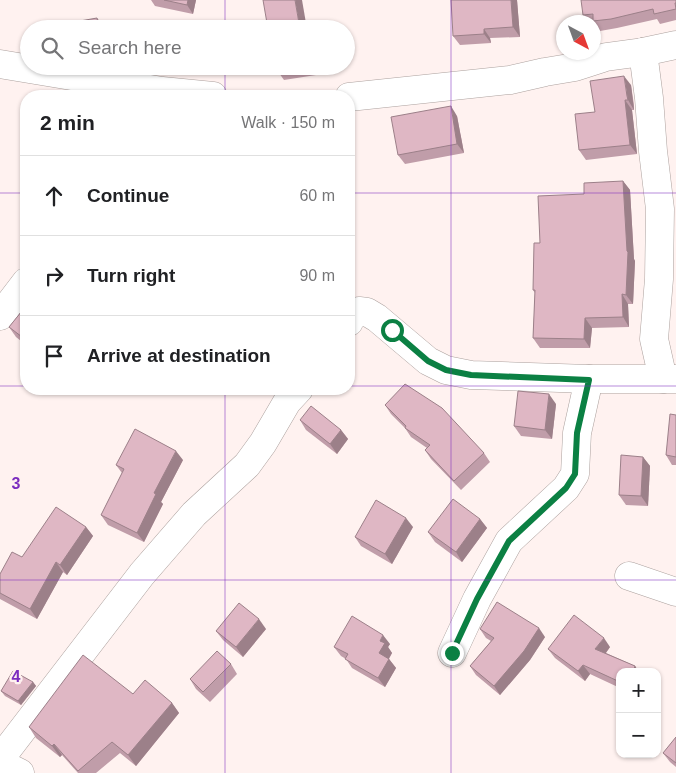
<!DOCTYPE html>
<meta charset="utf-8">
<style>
:root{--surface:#fff;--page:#f2f2f2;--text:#202124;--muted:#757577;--line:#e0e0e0}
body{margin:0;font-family:Arial,sans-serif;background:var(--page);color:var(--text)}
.controls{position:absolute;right:15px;bottom:15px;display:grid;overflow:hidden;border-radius:10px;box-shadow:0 1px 4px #0004}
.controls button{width:45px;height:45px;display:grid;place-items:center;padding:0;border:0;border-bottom:1px solid var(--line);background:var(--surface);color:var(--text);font:25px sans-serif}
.compass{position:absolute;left:556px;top:15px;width:45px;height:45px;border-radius:50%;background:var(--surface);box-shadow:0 1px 4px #0004;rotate:139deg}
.stop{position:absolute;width:15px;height:15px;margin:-11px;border:4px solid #0b8043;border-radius:50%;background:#fff}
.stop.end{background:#0b8043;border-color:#fff;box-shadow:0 1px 5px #0008}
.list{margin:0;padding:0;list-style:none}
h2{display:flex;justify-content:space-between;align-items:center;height:65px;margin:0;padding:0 20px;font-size:21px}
h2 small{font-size:16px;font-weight:400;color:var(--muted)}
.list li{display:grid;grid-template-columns:32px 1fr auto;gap:15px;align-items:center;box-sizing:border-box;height:80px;padding:0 20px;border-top:1px solid var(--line)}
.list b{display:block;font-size:19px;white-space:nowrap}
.list em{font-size:16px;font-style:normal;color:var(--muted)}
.icon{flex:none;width:28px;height:28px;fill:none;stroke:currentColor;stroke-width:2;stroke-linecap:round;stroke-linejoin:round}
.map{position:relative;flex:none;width:676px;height:773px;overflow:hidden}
.search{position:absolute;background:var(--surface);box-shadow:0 1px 4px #0004;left:20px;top:20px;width:335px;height:55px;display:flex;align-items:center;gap:12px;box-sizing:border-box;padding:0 18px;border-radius:28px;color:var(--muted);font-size:19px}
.panel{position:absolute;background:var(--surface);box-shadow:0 1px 4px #0004;left:20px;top:90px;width:335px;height:305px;border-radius:20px}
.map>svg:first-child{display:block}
</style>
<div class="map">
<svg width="676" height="773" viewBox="0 0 676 773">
<rect width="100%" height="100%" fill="#fff2f0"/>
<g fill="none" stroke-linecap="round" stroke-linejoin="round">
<!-- minor casing -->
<g stroke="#aca19e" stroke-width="29">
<g id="minor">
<path d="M643,52L649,98L653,151L660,209L659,279L654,339L663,379"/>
<path d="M0,64L162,91L213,96"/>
<path d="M349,97L510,80L545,72L575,67L606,57L643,52L676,45"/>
<path d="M0,316L26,282"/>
<path d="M349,322L350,319L359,311L367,312L377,318L428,361L446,370L471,375L589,379H676"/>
<path d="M629,576L676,592"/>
<path d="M452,653L477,599L509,541L566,488L575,474L577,433L589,379"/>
<path d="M0,759L142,574L194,514L247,465L263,443L287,402L299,389"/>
<path d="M0,763L20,773"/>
</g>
</g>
<!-- minor -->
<use href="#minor" stroke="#fff" stroke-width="28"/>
</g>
<!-- wall -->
<g fill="#c09da9">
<path d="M151,0H196L193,14L155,6Z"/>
<path d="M517,0L520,37L490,38L491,43L460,45L453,36Z"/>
<path d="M676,0V20L660,24L657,19L617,28L600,31L595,24H594V22H588L583,15Z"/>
<path d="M274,66H314L316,75L284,80Z"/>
<path d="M631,85L634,105V110H632L637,154L586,160L579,150Z"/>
<path d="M457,116L464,153L405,164L398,155Z"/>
<path d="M349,134L353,141L355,172H349Z"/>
<path d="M623,181L630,190L634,259L635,261L633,304H628L629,327L592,328L590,348H540L533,338L535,293L533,290L540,243L584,194Z"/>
<path d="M26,306V345L16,337L9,327Z"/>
<path d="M556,404L552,439L521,436L514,426Z"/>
<path d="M385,405L484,453L490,462L461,490L431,459L425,450L427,448L411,437L405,428L391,414Z"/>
<path d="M676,415V465H672L666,455Z"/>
<path d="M300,420L341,430L348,439L337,454L306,430Z"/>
<path d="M643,457L650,466L648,506L626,505L619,495Z"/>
<path d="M183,460L161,502L163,504L144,542L108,525L101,515L122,473L116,465Z"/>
<path d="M480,519L487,528L462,562L435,542L428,532Z"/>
<path d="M86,527L93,536L67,575L63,572L37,619L0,599V574L22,557Z"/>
<path d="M413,527L392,564L361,546L355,537Z"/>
<path d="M266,629L243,657L223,640L216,631Z"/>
<path d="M480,629L545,637L530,660L500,695L476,675L470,666L491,641L486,638Z"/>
<path d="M390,644L388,647L392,653L389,659L396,668L385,687L352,668L346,659L341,656L334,647Z"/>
<path d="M610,647L606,653L635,666L639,672H620V688L590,674L585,681L555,658L548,649Z"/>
<path d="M231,664L237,674L210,702L196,689L190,679Z"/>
<path d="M33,682L36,686L21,705L5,696L1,691Z"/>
<path d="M133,694L172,703L179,713L136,766L120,753L96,773H78L62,755L60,757L36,738L29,727Z"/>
<path d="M676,737V767L670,762L663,753Z"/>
</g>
<!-- shaded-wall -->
<g fill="#9c8089">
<path d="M188,0H196L193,14L187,5Z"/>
<path d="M295,0H302L307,29H300Z"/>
<path d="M511,0H517L520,37L513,27Z"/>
<path d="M97,18L101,23L102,29H99Z"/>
<path d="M484,29L490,38L491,43L484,34Z"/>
<path d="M309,66H314L316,75Z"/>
<path d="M624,76L631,85L634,110L628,100Z"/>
<path d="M625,100L632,110L637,154L630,145Z"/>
<path d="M451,106L457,116L464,153L457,144Z"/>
<path d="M349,134L353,141L355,172L349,163Z"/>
<path d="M623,181L630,190L634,259L635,261L633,304L626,295L627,251Z"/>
<path d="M622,294L628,304L629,327L623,317Z"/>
<path d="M585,318L592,328L590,348L584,339Z"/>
<path d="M549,394L556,404L552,439L545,430Z"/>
<path d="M341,430L348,439L337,454L330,444Z"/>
<path d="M176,451L183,460L161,502L163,504L144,542L137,533L154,493Z"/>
<path d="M643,457L650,466L648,506L641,496Z"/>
<path d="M406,518L413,527L392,564L385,554Z"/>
<path d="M480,519L487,528L462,562L456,552Z"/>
<path d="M86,527L93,536L67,575L60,565Z"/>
<path d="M56,562L63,572L37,619L30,609Z"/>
<path d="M259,619L266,629L243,657L236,647Z"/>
<path d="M539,628L545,637L530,660L500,695L494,686Z"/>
<path d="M383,635L390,644L388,647L392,653L386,663L379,653L380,641Z"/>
<path d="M604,638L610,647L602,658L595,649Z"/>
<path d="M389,659L396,668L385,687L378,678Z"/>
<path d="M583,665L590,674L585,681L578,671Z"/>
<path d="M635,666L639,672H633Z"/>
<path d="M33,682L36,686L21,705L18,701Z"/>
<path d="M172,703L179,713L136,766L128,755Z"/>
<path d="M54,744L62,755L60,757L52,746Z"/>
</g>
<!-- building -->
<g fill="#dfb7c4" stroke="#9c8089">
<path d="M164,0H188L187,5Z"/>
<path d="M263,0H295L300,29H268Z"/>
<path d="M451,0H511L513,27L484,29V34L453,36Z"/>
<path d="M581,0H676V3H675L676,9L654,14L653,9L611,19L593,21V14L583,15Z"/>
<path d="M97,18L99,29H82L80,21Z"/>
<path d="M624,76L627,96L628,100H625L630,145L579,150L575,114L595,112L590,81Z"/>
<path d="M451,106L457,144L398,155L391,117Z"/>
<path d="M623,181L627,251L628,252L626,295L622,294L623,317L585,318L584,339L533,338L535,290H533L534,243H540L538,196L584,194V183Z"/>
<path d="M26,306V340L9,327Z"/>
<path d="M405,384L442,408L484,453L454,481L425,450L430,445L405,428L406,426L385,405Z"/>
<path d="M518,391L549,394L545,430L514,426Z"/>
<path d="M311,406L341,430L330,444L300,420Z"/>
<path d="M670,414L676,415V457L666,455Z"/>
<path d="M135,429L176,451L154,493L156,494L137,533L101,515L124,469L116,465Z"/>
<path d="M621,455L643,457L641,496L619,495Z"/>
<path d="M453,499L480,519L456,552L428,532Z"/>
<path d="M376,500L406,518L385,554L355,537Z"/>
<path d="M56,507L86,527L60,565L56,562L30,609L0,593V574L12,552L22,557Z"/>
<path d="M497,602L539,628L524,651L494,686L470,666L494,638L480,629Z"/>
<path d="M239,603L259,619L236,647L216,631Z"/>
<path d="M574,615L604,638L595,649L635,666L633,672H620V682L583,665L578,671L548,649Z"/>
<path d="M352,616L383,635L380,641L385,643L379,653L389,659L378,678L345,659L348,654L334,647Z"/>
<path d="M217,651L231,664L203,692L190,679Z"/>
<path d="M83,655L133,694L145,680L172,703L128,755L112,742L78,771L54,744L52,746L29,727Z"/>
<path d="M13,671L33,682L18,701L1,691Z"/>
<path d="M676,737V763L663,753Z"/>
</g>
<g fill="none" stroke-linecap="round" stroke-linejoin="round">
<!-- route -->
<path stroke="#0b8043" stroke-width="6" d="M392,330L428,361L446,370L471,375L589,380L577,433L575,474L566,488L509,541L477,599L452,653"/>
</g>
<!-- grid -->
<path fill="none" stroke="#7b2cbf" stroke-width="1" stroke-opacity="0.55" d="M225,0V29M451,0V773M225,66V96M0,193H26M349,193H676M0,386H26M349,386H676M225,389V773M0,580H676"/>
<g font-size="16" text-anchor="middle" font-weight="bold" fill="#7b2cbf" stroke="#fff2f0" stroke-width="4.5" stroke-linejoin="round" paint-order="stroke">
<text x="16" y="489">3</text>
<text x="16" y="682">4</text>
</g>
</svg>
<div class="controls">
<button>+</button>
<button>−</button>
</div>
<svg class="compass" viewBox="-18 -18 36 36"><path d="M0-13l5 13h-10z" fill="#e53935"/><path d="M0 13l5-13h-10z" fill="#757577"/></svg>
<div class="stop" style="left:392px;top:330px"></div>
<div class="stop end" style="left:452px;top:653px"></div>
<div class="search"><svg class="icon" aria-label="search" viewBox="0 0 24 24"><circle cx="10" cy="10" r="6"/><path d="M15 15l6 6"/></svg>Search here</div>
<section class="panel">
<h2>2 min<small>Walk · 150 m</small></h2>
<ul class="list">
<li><svg class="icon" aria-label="ahead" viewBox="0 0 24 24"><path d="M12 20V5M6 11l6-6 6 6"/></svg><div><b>Continue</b></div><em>60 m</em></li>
<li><svg class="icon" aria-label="right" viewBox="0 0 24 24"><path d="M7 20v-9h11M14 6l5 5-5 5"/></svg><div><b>Turn right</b></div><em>90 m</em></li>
<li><svg class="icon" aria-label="arrive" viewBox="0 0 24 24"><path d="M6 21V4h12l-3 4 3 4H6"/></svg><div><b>Arrive at destination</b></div></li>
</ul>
</section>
</div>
